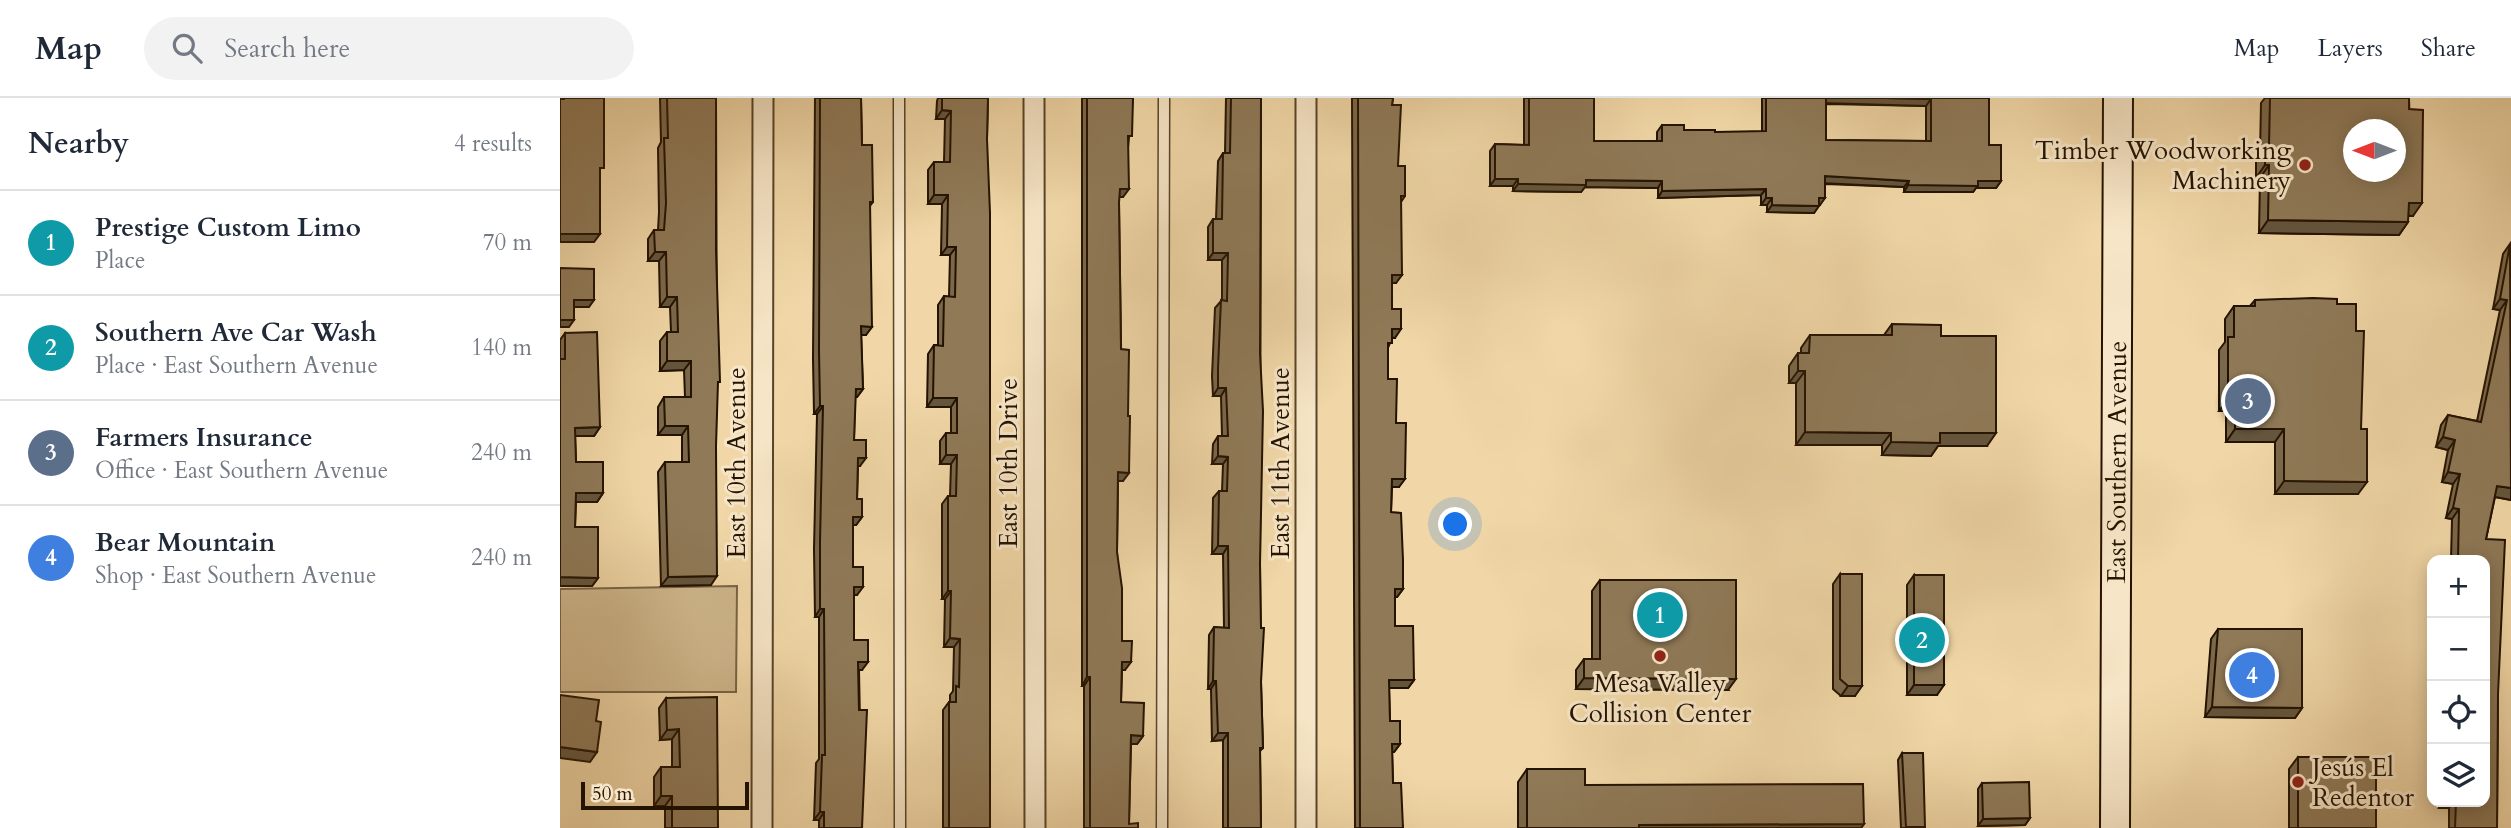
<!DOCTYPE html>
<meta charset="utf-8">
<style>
:root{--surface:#fff;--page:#f2f2f3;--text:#1f2937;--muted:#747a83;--line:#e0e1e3;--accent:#8f2418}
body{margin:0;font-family:Cardo,serif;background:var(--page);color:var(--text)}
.controls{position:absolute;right:21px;bottom:21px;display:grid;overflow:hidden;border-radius:14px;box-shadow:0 4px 18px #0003}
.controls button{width:63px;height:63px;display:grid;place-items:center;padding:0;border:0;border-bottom:2px solid var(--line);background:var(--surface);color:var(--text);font:35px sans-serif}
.compass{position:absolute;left:1783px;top:21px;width:63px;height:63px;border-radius:50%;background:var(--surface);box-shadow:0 4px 18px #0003;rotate:270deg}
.scale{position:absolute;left:21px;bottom:18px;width:168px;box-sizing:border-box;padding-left:7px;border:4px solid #241301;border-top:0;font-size:19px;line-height:24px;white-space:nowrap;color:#241301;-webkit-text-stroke:5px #f6e5c6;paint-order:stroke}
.you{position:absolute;left:896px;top:427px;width:24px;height:24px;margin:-18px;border:5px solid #fff;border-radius:50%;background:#1a73e8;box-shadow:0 0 0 10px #1a73e833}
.badge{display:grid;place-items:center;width:46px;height:46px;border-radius:50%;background:var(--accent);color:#fff;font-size:23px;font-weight:700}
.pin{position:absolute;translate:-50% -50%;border:4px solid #fff;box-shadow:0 2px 7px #0006}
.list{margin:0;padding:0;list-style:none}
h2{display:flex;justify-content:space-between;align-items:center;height:91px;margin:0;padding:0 28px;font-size:30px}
h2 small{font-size:23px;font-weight:400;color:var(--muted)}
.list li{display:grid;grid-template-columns:46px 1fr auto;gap:21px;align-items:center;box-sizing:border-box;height:105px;padding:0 28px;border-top:2px solid var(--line)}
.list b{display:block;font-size:26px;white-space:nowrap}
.list p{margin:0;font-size:23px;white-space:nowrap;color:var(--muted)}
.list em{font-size:23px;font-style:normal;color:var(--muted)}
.icon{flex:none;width:38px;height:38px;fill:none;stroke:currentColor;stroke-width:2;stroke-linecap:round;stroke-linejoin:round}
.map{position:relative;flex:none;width:1951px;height:730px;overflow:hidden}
header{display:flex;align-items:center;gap:42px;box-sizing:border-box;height:98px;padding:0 35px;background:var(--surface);border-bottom:2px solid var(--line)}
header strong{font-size:33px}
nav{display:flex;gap:38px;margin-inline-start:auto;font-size:24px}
.search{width:490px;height:63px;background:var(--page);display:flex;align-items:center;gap:18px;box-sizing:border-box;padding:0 24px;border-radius:38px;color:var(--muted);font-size:26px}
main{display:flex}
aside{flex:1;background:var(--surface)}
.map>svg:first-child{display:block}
</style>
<header>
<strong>Map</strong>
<div class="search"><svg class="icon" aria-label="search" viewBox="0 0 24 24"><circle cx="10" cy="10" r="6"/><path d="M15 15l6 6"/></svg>Search here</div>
<nav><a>Map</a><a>Layers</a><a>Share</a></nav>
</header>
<main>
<aside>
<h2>Nearby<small>4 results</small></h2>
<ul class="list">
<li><span class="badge" style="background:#0f9aa8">1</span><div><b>Prestige Custom Limo</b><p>Place</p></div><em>70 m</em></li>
<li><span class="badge" style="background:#0f9aa8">2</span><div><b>Southern Ave Car Wash</b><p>Place · East Southern Avenue</p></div><em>140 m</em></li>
<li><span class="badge" style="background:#5c6f8a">3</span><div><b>Farmers Insurance</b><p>Office · East Southern Avenue</p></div><em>240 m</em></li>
<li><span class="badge" style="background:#3f7fe0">4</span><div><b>Bear Mountain</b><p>Shop · East Southern Avenue</p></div><em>240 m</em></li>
</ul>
</aside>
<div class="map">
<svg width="1951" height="730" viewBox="0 0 1951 730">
<rect width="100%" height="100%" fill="#f1d7a7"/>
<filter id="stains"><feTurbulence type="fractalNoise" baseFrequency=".00286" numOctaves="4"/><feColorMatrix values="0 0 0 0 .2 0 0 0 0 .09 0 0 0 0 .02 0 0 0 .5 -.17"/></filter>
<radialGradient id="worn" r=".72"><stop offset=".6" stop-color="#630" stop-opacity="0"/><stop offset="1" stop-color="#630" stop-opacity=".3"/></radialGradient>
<!-- green -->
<path fill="#ceb68b" stroke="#796446" stroke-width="2" d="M177,488L176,594H0V491Z"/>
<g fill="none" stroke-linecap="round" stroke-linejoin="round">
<!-- service casing -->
<g stroke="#57442a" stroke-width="13">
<g id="service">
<path d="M339,0L340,730"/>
<path d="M602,730L604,0"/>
</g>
</g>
<!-- minor casing -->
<g stroke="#57442a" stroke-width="23">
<g id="minor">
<path d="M474,0L475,730"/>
<path d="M746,0V730"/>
<path d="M202,730L203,0"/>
</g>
</g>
<!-- secondary casing -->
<g stroke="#241301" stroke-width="32">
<g id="secondary">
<path id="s1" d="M1555,730L1558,0"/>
</g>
</g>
<!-- service -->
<use href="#service" stroke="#f6e5c6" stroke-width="10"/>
<!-- minor -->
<use href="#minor" stroke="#f6e5c6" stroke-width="19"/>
<!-- secondary -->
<use href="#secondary" stroke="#f6e5c6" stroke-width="28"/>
</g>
<!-- wall -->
<g fill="#7b684b" stroke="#241301" stroke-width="2" fill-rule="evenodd">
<path d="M100,0H156L157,288L151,487L101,488L98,374L105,364H122V337H98V309L104,299H125L124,272L100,273V243L107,234H111L110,209H100L99,163H88V141L94,132H98L99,114L98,50L101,44Z"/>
<path d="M255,0H301L302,47L313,104L310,108L306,237H301L303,291L297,299H295L294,342L300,368H298L297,401L302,419L296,427H293V469L297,497H294V542L302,572H299L302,730H259V722H254L256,665L259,661V519H255L254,451L257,316H254L253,261Z"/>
<path d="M378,0H428L427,41L430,730H383V612L389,604H390V597L393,593L394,549H384L385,501H382V406L388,398H390L391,366H380V343L386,335H391V309H367L368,256L374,247H378V207L384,198L389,199L390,157H381L382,106H368V72L374,64H384L385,21H376L377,3Z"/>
<path d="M522,0H573L563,99H559V105L563,383H558L557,454L562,543L565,572H562L561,604L583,638L577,646H571L569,726L578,730H524V588H522Z"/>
<path d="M666,0H701L700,466L701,584L703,650L700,653L701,730H663V642L652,643L651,591H648L649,537L654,529L664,530L663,456H652L653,400L659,393H662L663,366H652L653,346L658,338H662L661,298H653L652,278L655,210L662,202V162H648V129L653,121H656L658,63L663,55H665Z"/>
<path d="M792,0H833L832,7L838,68L845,98L841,104L836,185H832V211L835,240H832L828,250V281L836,325L839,389H832L831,414L843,491L837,499H835V528L854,582L848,590H829L830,623L840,646L834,654H832L833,685L843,730H795Z"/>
<path d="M964,0H1034V43H1097V34L1102,27L1124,32L1155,34H1202V0H1429V47L1441,83L1436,90H1416L1413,94H1344V89L1265,86L1260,107H1259L1254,115L1207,114V107H1201V97L1098,100V90L1025,89L1021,94L953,93V88H930V53L935,46L964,47ZM1266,6L1366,8V43L1266,42Z"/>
<path d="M1705,0H1849L1853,118H1848V124L1839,137L1699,135L1700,80H1696V60L1700,55L1701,5Z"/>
<path d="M1950,146L1951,402L1935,399L1926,441L1938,596L1937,730H1889V710H1879L1878,704H1925V462H1891L1892,421L1886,420L1893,386L1882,384L1888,352L1876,349L1881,327L1888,317L1917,323L1940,212L1933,211L1943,156Z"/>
<path d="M1695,202L1777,206L1798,396H1715V344H1666V313H1659V252L1665,244V221L1674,208H1690Z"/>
<path d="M1332,226L1381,238L1427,348H1378L1371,358L1322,357V347H1236V285H1229V268L1238,255H1241V250L1250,237H1324Z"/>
<path d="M5,235L40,329L34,338H15L16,364L43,395L37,404H16L15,429L38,480L32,488H0V242Z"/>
<path d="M1280,476L1295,598H1281L1273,591V486Z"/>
<path d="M1354,477L1377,597H1347V487Z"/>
<path d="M1040,482L1168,592L1016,591V572L1024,561H1032V493Z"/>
<path d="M1658,531L1742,610L1735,620L1645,619L1651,541Z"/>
<path d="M106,600L158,730H105V708H94V679L101,669H112V641L100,642L99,610Z"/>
<path d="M1342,655L1364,730H1341L1338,662Z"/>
<path d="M1738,659L1816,730H1729V671Z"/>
<path d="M967,671L1025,687L1304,726L1301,730H958V684Z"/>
<path d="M1422,685L1470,720L1465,727L1418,728V691Z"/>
</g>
<!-- shaded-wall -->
<g fill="#64553d" stroke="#241301" stroke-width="2">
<path d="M1265,0H1326L1371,1L1366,8L1261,5Z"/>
<path d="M382,12L391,13L385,21H376Z"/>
<path d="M1705,67H1709L1700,80H1696Z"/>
<path d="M1265,78L1349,83L1344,89L1260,85Z"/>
<path d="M935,81H958L953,88H930Z"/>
<path d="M1026,82L1102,83L1098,90L1025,89L1021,94L953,93L958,86Z"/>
<path d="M1418,83H1441L1436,90H1416L1413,94H1344L1348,87Z"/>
<path d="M560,91H569L563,99H554Z"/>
<path d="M1206,91L1201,97L1098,100L1102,93Z"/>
<path d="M374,97H388L382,106H368Z"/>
<path d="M1206,100H1212L1207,107H1201Z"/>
<path d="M1259,100H1265L1260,107H1254Z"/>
<path d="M1849,105H1862L1853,118L1840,117Z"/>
<path d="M1212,107L1259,108L1254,115L1207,114Z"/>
<path d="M1708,122L1848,124L1839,137L1699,135Z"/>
<path d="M0,136H40L34,144H0Z"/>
<path d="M387,149H396L390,157H381Z"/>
<path d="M95,154H106L99,163H88Z"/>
<path d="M653,155H668L662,162H648Z"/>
<path d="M832,177H842L836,185H826Z"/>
<path d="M107,199H117L110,209H100Z"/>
<path d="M1940,201L1947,202L1940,212L1933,211Z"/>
<path d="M14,202H34L29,209H9Z"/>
<path d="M0,222H14L9,229H0Z"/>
<path d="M301,228L312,229L306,237H295Z"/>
<path d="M832,231H841L835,240L826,239Z"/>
<path d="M107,263H131L124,272L100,273Z"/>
<path d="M1238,273H1245L1236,285H1229Z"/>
<path d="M658,290H666L661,298H653Z"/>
<path d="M296,291H303L297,299H290Z"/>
<path d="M373,300H397L391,309H367Z"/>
<path d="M1668,301H1675L1666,313H1659Z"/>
<path d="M260,308H263L257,316H254Z"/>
<path d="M105,328H128L122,337H98Z"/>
<path d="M40,329L34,338H9L15,330Z"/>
<path d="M1675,331H1724L1715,344H1666Z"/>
<path d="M1245,334L1331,335L1322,347H1236Z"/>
<path d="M1380,335H1436L1427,348H1378L1371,358L1322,357L1331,344Z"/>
<path d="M1883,339L1895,342L1888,352L1876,349Z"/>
<path d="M386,357H397L391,366H380Z"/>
<path d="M658,358L668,359L663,366H652Z"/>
<path d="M298,360H306L300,368H292Z"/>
<path d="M558,374L569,375L563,383H552Z"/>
<path d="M1888,374L1900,376L1893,386L1882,384Z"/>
<path d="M832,381H845L839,389H826Z"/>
<path d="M1724,383L1807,384L1798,396H1715Z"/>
<path d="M1937,388L1951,390V402L1930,398Z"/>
<path d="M16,395H43L37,404H10Z"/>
<path d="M1893,410L1899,411L1892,421L1886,420Z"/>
<path d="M293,419H302L296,427H288Z"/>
<path d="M658,448H668L663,456H652Z"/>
<path d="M157,478L151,487L101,488L108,479Z"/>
<path d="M0,479L38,480L32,488H0Z"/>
<path d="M294,489H303L297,497H289Z"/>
<path d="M835,491H843L837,499H829Z"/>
<path d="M388,493H391L385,501H382Z"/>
<path d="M260,511H264L259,519H255Z"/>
<path d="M390,540L400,541L394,549H384Z"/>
<path d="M298,564H308L302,572H293Z"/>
<path d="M562,564H571L565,572H556Z"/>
<path d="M527,579H530L524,588H522Z"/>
<path d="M1024,580L1176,581L1168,592L1016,591Z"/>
<path d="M829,582H854L848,590H823Z"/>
<path d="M653,583H656L651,591H648Z"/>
<path d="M1354,587H1384L1377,597H1347Z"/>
<path d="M1288,588H1302L1295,598H1281Z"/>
<path d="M1652,609L1742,610L1735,620L1645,619Z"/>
<path d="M119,631L112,641L100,642L107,632Z"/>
<path d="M658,635H668L663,642L652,643Z"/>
<path d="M571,637L583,638L577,646H565Z"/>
<path d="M832,646H840L834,654H826Z"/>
<path d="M0,649L37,654L30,664L0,660Z"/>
<path d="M101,698H112L105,708H94Z"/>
<path d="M1883,704H1893L1889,710H1879Z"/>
<path d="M260,714H264L259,722H254Z"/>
<path d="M1470,720L1465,727L1418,728L1423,721Z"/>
<path d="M1304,726L1301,730H1076L1079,727Z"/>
</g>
<!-- building -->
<g fill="#8f7957" stroke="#241301" stroke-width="2" fill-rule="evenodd">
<path d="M4,0H44V70H40V136H0V1H4Z"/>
<path d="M107,0H156V153L160,284H158L156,348L157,478L108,479L105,364H129L128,328H105L104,299H131V263H107V234H118L117,199H107L106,154H95L94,132H104L106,105L104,40H108Z"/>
<path d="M260,0H301L302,47H312L313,104H310L312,229L301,228L303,291H296L294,342H306V360H298L297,401H302V419H293V469H303V489H294V542H308V564H298L299,612H307L302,730H264V714H260L262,657H265L264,511H260V443L263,308H260L259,253Z"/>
<path d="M382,0H428L427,41L430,115V730H389V604H396V588L399,589L400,541L390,540L391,493H388V398H396L397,357H386V335H397V300H373L374,247L383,248L384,198L395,199L396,149H387L388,97H374V64H390L391,13L382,12Z"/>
<path d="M527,0H573L572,38H568L569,91H560L559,105L561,251L569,252L568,318H570L569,375L558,374L557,454L562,490V543H572L571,564H562L561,604L584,605L583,638L571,637L569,726L578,725V730H530V579H527Z"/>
<path d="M671,0H701L700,256L703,313L700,466L701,530H704L701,584L703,650H700L701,730H668V635H658L656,583H653L654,529L669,530L668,448H658L659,393H667L668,359L658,358V338H668L666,290H658V270L661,202L667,203L668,155H653V121H662L663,55H670Z"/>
<path d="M798,0H833L832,7H841L838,68H845V98H841L842,177H832V211H841V231H832V245H828V281H837L836,325H846L845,381H832L831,414L841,415L843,462V491H835V528H853L854,582H829L830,623H840V646H832L833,685H841L843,730H800Z"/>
<path d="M969,0H1034V43H1102V27H1124V32H1155V34L1206,33V0H1266V42L1371,43V1L1326,0H1429V47H1441V83H1418V88L1348,87L1349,83L1265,78V100H1259V108L1212,107V100H1206V91L1102,93V83L1026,82V87L958,86V81H935V46L969,47Z"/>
<path d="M1710,0H1849V11L1863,12L1862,105H1849L1848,124L1708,122L1709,67H1705V48H1709ZM1794,32H1836V74H1794Z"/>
<path d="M1950,146L1951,390L1937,388L1926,441L1945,442L1938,596L1937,730H1895L1896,704H1925V462H1898L1899,411L1893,410L1900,376L1888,374L1895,342L1883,339L1888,317L1921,324L1947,202L1940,201Z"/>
<path d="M0,170L34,171V202H14V222H0Z"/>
<path d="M1753,200L1777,201V206H1796V233H1804L1801,331H1807V384L1724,383V331H1675V301H1668V239H1674V208H1695V202Z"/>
<path d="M1332,226L1381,227V238H1436V335H1380V345L1331,344V335L1245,334V273H1238V255H1249L1250,237H1332Z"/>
<path d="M37,234L40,329L15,330L16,364H43V395H16L15,429H38V480L0,479V261H5V235Z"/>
<path d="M1280,476H1302V588H1288L1280,581Z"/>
<rect x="1354" y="477" width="30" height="110"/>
<path d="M1040,482H1176V581L1024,580V561H1040Z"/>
<path d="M1658,531H1742V610L1652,609Z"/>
<path d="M0,597L39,602L36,623L41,624L37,654L0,649Z"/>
<path d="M157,599L158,730H112V698H101V669H120L119,631L107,632L106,600Z"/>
<path d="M1342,655H1363L1365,729H1346Z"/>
<rect x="1738" y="659" width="78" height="71"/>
<path d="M967,671H1025V687L1303,686L1304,726L1079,727V730H967Z"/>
<path d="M1469,684L1470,720L1423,721L1422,685Z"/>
</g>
<!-- markers -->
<g fill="#8f2418" stroke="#f6e5c6" stroke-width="2.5">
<circle cx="1745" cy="67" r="7"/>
<circle cx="1100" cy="558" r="7"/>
<circle cx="1738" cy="684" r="7"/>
</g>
<g text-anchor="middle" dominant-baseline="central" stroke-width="6" stroke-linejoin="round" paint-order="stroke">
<!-- poi labels -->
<g font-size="26" fill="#241301" stroke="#f6e5c6" text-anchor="end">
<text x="1731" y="52">Timber Woodworking<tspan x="1731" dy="30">Machinery</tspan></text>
<text x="1100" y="585" text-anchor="middle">Mesa Valley<tspan x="1100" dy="30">Collision Center</tspan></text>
<text x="1752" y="669" text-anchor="start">Jesús El<tspan x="1752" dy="30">Redentor</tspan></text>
</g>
<!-- street labels -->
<g font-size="26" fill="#241301" stroke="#f6e5c6">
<text transform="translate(176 365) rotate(-90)">East 10th Avenue</text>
<text transform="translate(448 365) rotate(-90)">East 10th Drive</text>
<text transform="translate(720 365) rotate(-90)">East 11th Avenue</text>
<text stroke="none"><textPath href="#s1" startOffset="366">East Southern Avenue</textPath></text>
</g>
</g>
<rect width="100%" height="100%" filter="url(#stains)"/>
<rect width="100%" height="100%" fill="url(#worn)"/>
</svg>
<div class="controls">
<button>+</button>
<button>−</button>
<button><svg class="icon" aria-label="locate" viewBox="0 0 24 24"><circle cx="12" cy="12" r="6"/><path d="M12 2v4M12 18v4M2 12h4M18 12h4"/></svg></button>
<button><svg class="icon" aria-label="layers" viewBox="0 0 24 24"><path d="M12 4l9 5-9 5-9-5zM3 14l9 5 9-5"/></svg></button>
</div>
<svg class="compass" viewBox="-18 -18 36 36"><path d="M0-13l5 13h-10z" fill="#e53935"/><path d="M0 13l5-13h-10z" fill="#747a83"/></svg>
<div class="scale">50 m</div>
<div class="you"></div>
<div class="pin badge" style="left:1100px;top:517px;background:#0f9aa8">1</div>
<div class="pin badge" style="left:1362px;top:542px;background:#0f9aa8">2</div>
<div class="pin badge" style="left:1688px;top:303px;background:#5c6f8a">3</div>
<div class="pin badge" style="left:1692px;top:577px;background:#3f7fe0">4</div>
</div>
</main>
